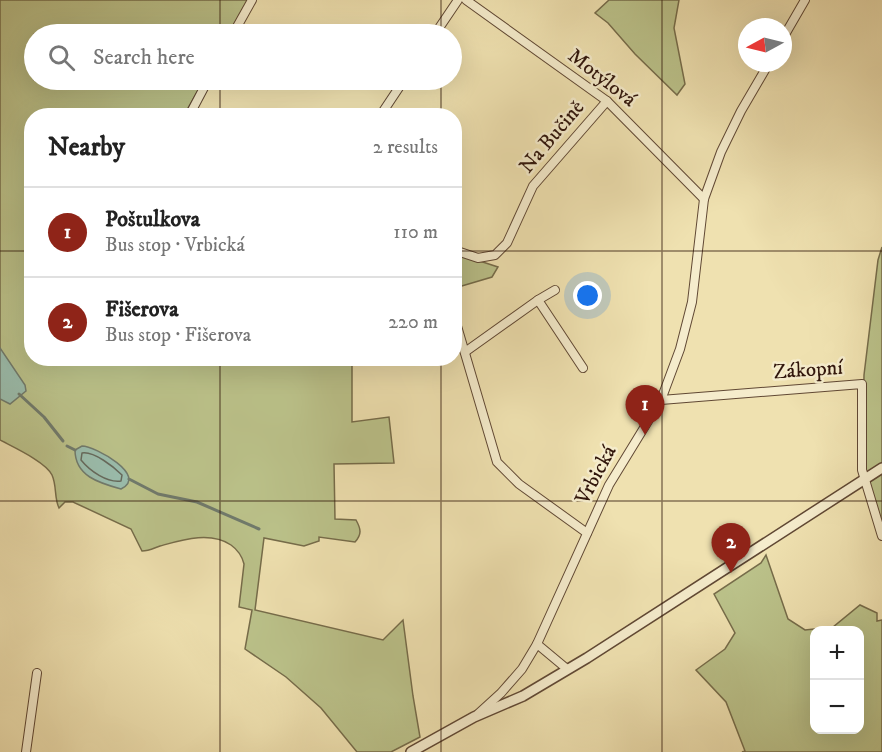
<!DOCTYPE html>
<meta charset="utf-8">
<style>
:root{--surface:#fff;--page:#f6f6f6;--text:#222;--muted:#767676;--line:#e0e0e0;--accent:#8f2418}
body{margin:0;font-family:"IM FELL DW Pica",serif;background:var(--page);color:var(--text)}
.controls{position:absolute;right:18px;bottom:18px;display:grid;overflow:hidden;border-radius:12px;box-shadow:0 6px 24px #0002}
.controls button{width:54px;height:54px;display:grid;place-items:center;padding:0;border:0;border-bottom:2px solid var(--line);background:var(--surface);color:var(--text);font:30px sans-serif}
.compass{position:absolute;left:738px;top:18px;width:54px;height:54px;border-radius:50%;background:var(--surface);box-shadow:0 6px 24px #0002;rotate:263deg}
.you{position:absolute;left:588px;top:296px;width:21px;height:21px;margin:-15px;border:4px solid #fff;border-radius:50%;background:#1a73e8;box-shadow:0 0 0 9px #1a73e833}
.badge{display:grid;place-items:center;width:39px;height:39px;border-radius:50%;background:var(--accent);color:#fff;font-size:20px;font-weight:700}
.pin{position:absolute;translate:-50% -50px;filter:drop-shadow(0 2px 3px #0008)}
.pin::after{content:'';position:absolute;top:32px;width:21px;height:18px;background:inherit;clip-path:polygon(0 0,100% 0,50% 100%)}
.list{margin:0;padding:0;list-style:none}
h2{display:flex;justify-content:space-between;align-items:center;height:78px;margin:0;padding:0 24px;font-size:26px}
h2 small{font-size:20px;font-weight:400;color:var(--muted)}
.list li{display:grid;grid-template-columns:39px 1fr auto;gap:18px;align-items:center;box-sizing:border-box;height:90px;padding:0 24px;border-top:2px solid var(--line)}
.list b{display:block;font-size:22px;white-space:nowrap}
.list p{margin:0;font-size:20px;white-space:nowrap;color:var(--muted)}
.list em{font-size:20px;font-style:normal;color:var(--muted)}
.icon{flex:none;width:33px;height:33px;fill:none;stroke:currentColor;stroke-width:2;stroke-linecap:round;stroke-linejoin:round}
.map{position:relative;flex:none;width:882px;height:752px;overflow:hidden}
.search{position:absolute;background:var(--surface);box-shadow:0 6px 24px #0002;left:24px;top:24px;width:438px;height:66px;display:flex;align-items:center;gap:15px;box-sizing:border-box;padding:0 21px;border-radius:33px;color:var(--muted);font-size:22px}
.panel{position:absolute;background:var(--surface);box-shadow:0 6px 24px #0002;left:24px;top:108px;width:438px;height:258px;border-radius:24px}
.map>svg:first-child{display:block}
</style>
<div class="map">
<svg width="882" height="752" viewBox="0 0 882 752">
<rect width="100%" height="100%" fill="#efe1b0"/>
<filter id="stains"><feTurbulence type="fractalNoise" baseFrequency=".00333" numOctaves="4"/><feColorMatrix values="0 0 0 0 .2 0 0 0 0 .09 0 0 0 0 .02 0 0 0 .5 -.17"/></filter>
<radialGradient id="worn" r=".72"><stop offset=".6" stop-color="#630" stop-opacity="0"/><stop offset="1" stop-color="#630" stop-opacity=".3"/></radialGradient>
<!-- green -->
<g fill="#bbc28a" stroke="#766c4a" stroke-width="1.5" fill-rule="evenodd">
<path d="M0,0H248L229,34H34V80H204L184,115L32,116V358L352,359V422L389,417L394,463L334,464L335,519L356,520C361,529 362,534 355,542L319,537V541L304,546L264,538L255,610L383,640L403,620L413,696L420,737L391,752H357L321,708L286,677L245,649L252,610L239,607L244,564C242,556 238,550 231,545C210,531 182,540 160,546C154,548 149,551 142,551L131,529L73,502H65L59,508C54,498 57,486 52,475C46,462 13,447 0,440Z"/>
<path d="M609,0H679L674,28L685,84L677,95L635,54L608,23L595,13Z"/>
<path d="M882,247V530L863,460L864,375L878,260Z"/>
<path d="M455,253L498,267L492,277L455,288Z"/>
<path d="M766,555L788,619L805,630L833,627L860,605L877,613V621L882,620V752H742L745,751L726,702L696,670L725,649L735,633L714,594L761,563ZM860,630V730H814V630Z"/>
</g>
<!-- water -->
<g fill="#9abdad" stroke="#707a6c" stroke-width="1.5">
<path d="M0,348L25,385L26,391L10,404L0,399Z"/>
<path d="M82,446C95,446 149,476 121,489C99,483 75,476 75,450Z"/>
</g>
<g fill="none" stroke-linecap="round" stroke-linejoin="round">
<!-- shore -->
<path stroke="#65695c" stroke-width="1.5" d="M82,453C94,451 114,467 122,475L121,481C107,483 90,471 81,460Z"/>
<!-- stream -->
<g stroke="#707a6c" stroke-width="3">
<path d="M19,394L44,417L63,441"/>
<path d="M67,446L75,450"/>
<path d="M129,479L158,494L197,502L259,529"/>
</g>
<!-- minor casing -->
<g stroke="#604834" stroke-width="10">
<g id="minor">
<path d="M466,0L607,101L704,199"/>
<path d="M233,34L252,0"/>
<path d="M435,34L458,0"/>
<path d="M783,38L805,0"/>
<path d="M189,116L208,80"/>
<path d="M380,116L404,80"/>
<path d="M454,250L478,258L495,255L507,243L533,186L607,101"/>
<path d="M538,300L555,290"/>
<path d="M454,316L497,462L519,484L587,533"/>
<path d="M465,352L538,300L583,368"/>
<path d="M661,400L862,384V470L882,536"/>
<path d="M537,644L567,669"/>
<path d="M478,714L501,693L522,669L537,644L609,485L661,400L680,349L692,302L704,199L721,152L741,111L769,63"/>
<path d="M26,752L37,673"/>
</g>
</g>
<!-- tertiary casing -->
<g stroke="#604834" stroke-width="12">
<path id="tertiary" d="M411,752L474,717L523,696L587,658L882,468"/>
</g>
<!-- minor -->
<use href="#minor" stroke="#f5eccc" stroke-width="8"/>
<!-- tertiary -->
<use href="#tertiary" stroke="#f5eccc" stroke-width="9"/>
</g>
<!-- grid -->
<path fill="none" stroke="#30150b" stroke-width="1.5" stroke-opacity="0.55" d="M220,0V34M441,0V34M662,0V752M220,80V116M441,80V116M0,251H32M454,251H882M220,358V752M441,358V752M0,501H882"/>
<g text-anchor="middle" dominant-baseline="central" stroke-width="5" stroke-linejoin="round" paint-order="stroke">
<!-- street labels -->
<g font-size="21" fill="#30150b" stroke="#f5eccc">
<text transform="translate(602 78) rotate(38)">Motýlová</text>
<text transform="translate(552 137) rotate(-50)">Na Bučině</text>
<text transform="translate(808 370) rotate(-4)">Zákopní</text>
<text transform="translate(596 475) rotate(-62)">Vrbická</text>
</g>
</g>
<rect width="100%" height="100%" filter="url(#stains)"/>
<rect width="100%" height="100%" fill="url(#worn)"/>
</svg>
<div class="controls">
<button>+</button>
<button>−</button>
</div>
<svg class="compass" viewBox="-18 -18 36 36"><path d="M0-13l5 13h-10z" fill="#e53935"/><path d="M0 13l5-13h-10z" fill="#767676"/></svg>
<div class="you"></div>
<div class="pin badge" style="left:645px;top:435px">1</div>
<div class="pin badge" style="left:731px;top:573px">2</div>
<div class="search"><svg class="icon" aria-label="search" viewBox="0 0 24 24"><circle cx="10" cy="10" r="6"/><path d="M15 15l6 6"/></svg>Search here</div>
<section class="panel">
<h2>Nearby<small>2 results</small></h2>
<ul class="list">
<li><span class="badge">1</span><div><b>Poštulkova</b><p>Bus stop · Vrbická</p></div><em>110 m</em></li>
<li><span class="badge">2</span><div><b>Fišerova</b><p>Bus stop · Fišerova</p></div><em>220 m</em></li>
</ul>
</section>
</div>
